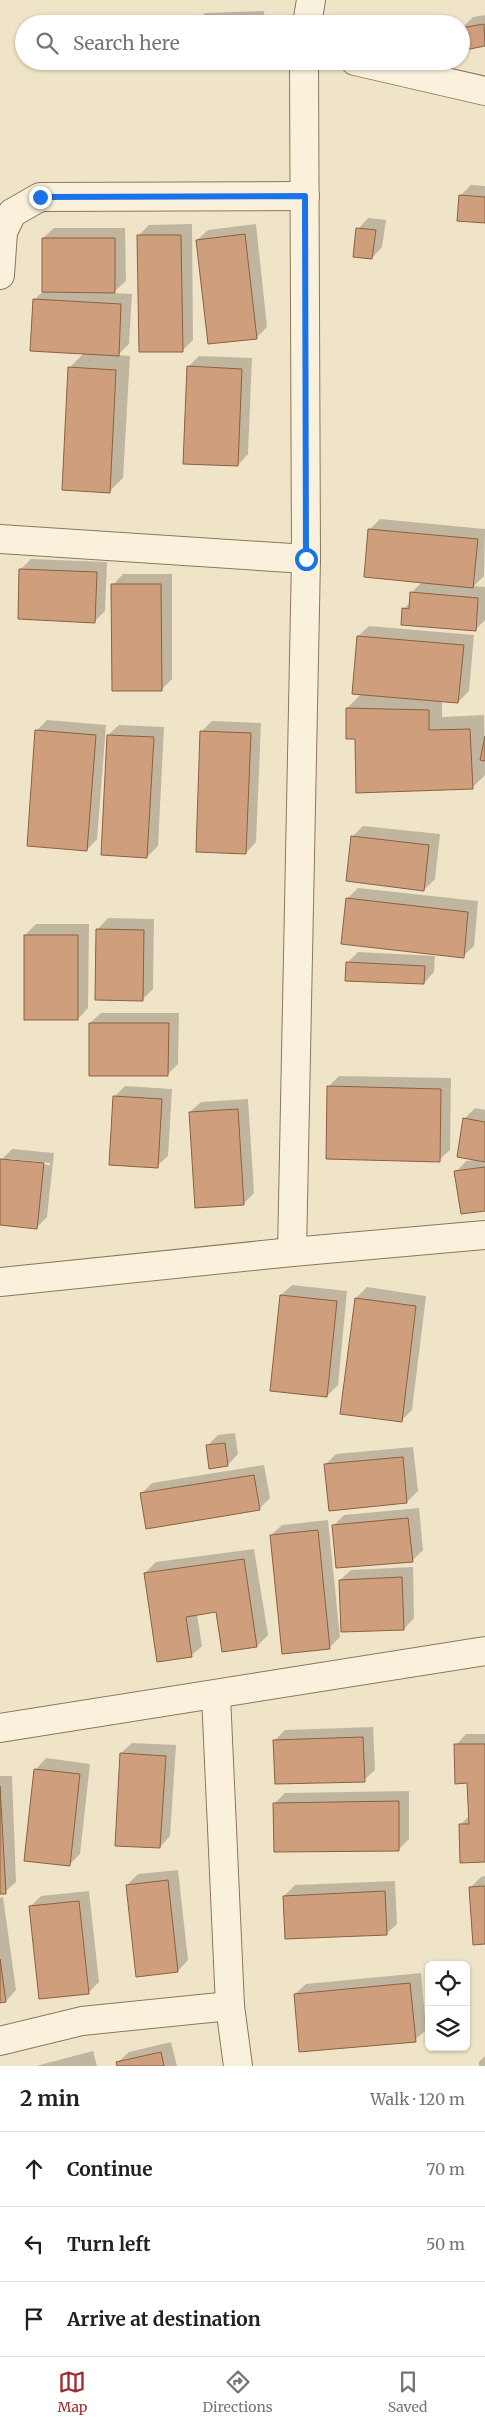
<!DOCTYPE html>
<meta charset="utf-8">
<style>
:root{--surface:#fff;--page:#f2f2f2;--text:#202124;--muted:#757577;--line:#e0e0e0;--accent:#9e2a2b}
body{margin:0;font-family:Merriweather,serif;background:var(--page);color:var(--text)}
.controls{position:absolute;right:15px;bottom:15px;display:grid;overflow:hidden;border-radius:8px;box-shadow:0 1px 4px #0004}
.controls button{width:45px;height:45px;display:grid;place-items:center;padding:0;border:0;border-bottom:1px solid var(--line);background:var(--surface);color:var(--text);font:25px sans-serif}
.stop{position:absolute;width:15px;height:15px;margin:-11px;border:4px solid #1a73e8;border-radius:50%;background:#fff}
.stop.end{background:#1a73e8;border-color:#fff;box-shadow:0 1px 5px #0008}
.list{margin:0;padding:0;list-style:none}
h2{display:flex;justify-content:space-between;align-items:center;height:65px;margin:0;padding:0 20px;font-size:21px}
h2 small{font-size:16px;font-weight:400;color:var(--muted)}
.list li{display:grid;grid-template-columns:32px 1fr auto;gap:15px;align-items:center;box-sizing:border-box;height:75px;padding:0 20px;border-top:1px solid var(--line)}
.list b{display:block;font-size:19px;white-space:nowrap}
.list em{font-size:16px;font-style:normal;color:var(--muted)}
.icon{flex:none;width:28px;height:28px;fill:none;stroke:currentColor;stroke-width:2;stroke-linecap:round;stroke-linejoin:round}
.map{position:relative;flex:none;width:485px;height:2066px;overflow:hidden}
.search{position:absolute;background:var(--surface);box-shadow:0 1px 4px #0004;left:15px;right:15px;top:15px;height:55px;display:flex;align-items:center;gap:12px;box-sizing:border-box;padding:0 18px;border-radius:28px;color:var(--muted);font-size:19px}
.sheet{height:290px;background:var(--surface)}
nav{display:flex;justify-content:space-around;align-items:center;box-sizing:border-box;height:70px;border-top:1px solid var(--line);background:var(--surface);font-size:14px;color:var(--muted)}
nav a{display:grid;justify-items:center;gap:2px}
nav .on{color:var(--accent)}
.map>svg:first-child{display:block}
</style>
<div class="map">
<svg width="485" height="2066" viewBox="0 0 485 2066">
<rect width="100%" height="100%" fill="#f0e4c8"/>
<!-- shadow -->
<g fill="#0003" fill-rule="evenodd">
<path d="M264,11L265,24H194L205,13Z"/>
<path d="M485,15V45L466,48L462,28L473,17Z"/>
<path d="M471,185L485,186V221L460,196Z"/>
<path d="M368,218L386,220L382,247L372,258L358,229Z"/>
<path d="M192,224L193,340L183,350L138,236L149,225Z"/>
<path d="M256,224L267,327L257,337L209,343L197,240L208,230Z"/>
<path d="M54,228H125L126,281L113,293L132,294L129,344L118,355L130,356L123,478L109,492L69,368L84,353L34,300L43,291V238Z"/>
<path d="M199,356L252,358L248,454L238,465L188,367Z"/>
<path d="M380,519L485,529L484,576L474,586L485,587V620L475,630L403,609L411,602V593L422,582L370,529Z"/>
<path d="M31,559L107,562L105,611L94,622L21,569Z"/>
<path d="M123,574H172V679L162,689L113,585Z"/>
<path d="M369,626L474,635L469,691L458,702L442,701V717L484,715L485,775L472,788L356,738L347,708L362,693L358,636Z"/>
<path d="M47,720L106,725L97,839L87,850L36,731Z"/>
<path d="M212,721L261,723L256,842L246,853L201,732Z"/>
<path d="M119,725L164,727L158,846L147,857L108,735Z"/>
<path d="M363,826L440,834L435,879L424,890L353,836Z"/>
<path d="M358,888L478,901L474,946L463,956L347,899Z"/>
<path d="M108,918L154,919L153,989L142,1000L98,929Z"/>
<path d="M36,924H89L88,1008L78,1019L25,935Z"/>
<path d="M358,952L435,956L434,972L424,983L348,962Z"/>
<path d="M101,1013H179L178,1064L167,1075L90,1023Z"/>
<path d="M339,1076L451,1078L450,1150L439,1160L328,1087Z"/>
<path d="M125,1086L172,1089L168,1156L157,1166L114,1097Z"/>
<path d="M248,1099L254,1193L243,1204L190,1112L201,1102Z"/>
<path d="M475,1108L485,1110V1210L456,1172L466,1161L475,1160L464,1119Z"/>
<path d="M12,1149L54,1153L47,1217L36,1228L0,1224L1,1160ZM9,1159L50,1163V1165L9,1161Z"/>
<path d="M292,1285L347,1291L338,1385L327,1396L281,1295Z"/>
<path d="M367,1287L426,1296L412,1410L401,1421L356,1298Z"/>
<path d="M235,1433L238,1454L228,1465L207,1446L218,1435Z"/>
<path d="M413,1447L418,1491L407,1502L325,1465L336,1454Z"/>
<path d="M264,1465L270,1498L259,1509L141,1494L152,1483Z"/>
<path d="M419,1508L423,1550L412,1561L333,1526L344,1515Z"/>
<path d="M328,1520L340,1637L329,1648L271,1535L282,1525Z"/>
<path d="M254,1549L268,1635L257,1646L223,1651L217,1611L197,1614L202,1646L191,1656L145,1573L156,1562Z"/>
<path d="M413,1567L414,1618L404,1629L340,1580L351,1570Z"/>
<path d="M373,1727L375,1770L364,1780L275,1740L285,1730Z"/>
<path d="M466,1734H485V1861L460,1825L470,1815L468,1782L456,1745Z"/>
<path d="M132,1743L176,1745L170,1836L160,1847L121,1753Z"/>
<path d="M46,1758L90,1764L80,1854L69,1865L25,1860L36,1769Z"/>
<path d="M0,1776H12L16,1882L5,1892L0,1893Z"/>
<path d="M409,1791V1839L398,1850L274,1804L285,1793Z"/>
<path d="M178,1870L188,1960L178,1971L127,1885L138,1874Z"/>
<path d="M485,1876V1943L471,1887L481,1877Z"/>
<path d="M395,1881L397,1924L386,1934L284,1896L295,1885Z"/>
<path d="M89,1891L99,1982L88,1993L30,1907L41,1896Z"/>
<path d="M3,1897L16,1990L6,2001L0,2002V1898Z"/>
<path d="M421,1973L426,2030L415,2040L295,1994L306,1984Z"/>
<path d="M171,2042L177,2066H119L118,2062L129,2052Z"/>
<path d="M93,2051L97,2066H36Z"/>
<path d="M485,2056V2066H479V2062Z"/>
</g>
<!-- building -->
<g fill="#cf9f7d" stroke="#8d5f41">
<path d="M254,21V24H193V23Z"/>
<path d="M484,24L485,46L465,50L461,28Z"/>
<path d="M459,195L485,197V223L457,221Z"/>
<path d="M356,228L376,230L372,259L353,257Z"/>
<path d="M245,234L257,339L208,344L196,240Z"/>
<path d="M137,235H181L183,352H139Z"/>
<path d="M42,238H115V293L42,292Z"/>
<path d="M33,299L121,304L119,356L30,351Z"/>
<path d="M187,366L242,369L238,466L183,464Z"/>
<path d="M68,367L116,370L110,493L62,490Z"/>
<path d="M368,529L478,539L473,588L364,577Z"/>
<path d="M19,569L97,572L95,623L18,619Z"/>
<path d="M111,584H161L162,691H112Z"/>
<path d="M410,592L478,598L476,631L401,625L402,608L409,609Z"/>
<path d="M357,636L464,645L458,703L352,694Z"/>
<path d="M346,708L429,710V730L470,729L473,789L356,793L355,739H346Z"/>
<path d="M35,730L96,735L87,851L27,846Z"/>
<path d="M200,731L251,733L246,854L196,852Z"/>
<path d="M107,735L154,737L147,858L101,855Z"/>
<path d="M485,736V761L480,760Z"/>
<path d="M351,836L429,845L424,891L346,881Z"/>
<path d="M346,898L468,912L464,958L341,944Z"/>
<path d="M96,929L144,930L143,1001L95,1000Z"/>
<rect x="24" y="935" width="54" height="85"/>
<path d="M346,962L425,966L424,984L345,981Z"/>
<path d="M89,1023H169L168,1076H89Z"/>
<path d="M327,1086L441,1089L440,1162L326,1159Z"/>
<path d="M113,1096L162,1099L158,1168L109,1165Z"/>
<path d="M238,1109L244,1205L195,1208L189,1112Z"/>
<path d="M463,1118L485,1122V1162L457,1157Z"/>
<path d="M0,1159L44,1163L37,1229L0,1225Z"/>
<path d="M485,1167V1211L461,1214L454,1171Z"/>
<path d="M280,1295L337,1301L327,1397L270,1391Z"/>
<path d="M355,1298L416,1306L402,1422L340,1414Z"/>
<path d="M225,1443L228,1466L209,1469L206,1445Z"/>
<path d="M403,1457L407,1503L329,1511L324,1464Z"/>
<path d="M254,1475L260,1510L146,1529L140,1493Z"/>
<path d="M408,1518L413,1562L336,1568L332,1525Z"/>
<path d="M318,1530L330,1649L282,1654L270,1535Z"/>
<path d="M244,1559L257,1647L222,1652L216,1612L186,1617L192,1657L157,1662L144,1573Z"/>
<path d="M402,1577L404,1630L341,1632L339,1580Z"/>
<path d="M363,1737L365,1782L275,1784L273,1740Z"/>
<path d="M454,1744H485V1862L460,1863L459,1824H469L467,1783L455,1784Z"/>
<path d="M120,1753L166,1756L160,1848L115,1846Z"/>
<path d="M34,1769L80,1774L70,1866L24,1861Z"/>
<path d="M0,1786L6,1894H0Z"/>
<path d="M399,1801V1851L274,1852L273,1803Z"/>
<path d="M168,1880L178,1972L136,1977L126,1885Z"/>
<path d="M485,1886V1944L473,1945L469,1887Z"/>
<path d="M385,1891L387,1935L285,1939L283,1896Z"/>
<path d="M79,1901L89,1994L39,1999L29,1906Z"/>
<path d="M0,1959L6,2002L0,2003Z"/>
<path d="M410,1983L416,2042L299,2052L294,1994Z"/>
<path d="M161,2052L164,2066H117L116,2062Z"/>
</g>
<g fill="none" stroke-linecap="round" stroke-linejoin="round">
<!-- minor casing -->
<g stroke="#8d765c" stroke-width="30">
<g id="minor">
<path d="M307,24L311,0"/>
<path d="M355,61L485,91"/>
<path d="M0,275L3,232L12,213L40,197L305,196"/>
<path d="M0,539L306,559"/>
<path d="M292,1252L306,559L304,61"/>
<path d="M0,1282L292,1252L485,1235"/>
<path d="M216,1695L230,2006L238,2066"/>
<path d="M0,1728L485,1651"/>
<path d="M0,2041L82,2021L230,2006"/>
</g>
</g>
<!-- minor -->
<use href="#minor" stroke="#faf1dc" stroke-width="28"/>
</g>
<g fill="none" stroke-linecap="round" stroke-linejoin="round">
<!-- route -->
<path stroke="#1a73e8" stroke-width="6" d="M40,197L305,196L306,559"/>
</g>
</svg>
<div class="controls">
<button><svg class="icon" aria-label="locate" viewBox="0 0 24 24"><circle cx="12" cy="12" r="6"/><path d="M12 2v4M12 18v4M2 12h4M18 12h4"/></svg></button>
<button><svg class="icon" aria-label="layers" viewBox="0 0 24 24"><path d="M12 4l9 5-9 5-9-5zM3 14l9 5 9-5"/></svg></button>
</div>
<div class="stop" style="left:306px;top:559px"></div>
<div class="stop end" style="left:40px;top:197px"></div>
<div class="search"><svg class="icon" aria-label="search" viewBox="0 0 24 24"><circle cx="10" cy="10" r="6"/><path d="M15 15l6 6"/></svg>Search here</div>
</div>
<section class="sheet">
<h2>2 min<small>Walk · 120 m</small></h2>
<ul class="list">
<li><svg class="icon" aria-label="ahead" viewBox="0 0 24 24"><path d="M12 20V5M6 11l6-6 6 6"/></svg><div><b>Continue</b></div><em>70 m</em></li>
<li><svg class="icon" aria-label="left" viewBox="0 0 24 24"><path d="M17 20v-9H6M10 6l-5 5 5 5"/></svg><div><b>Turn left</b></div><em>50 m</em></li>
<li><svg class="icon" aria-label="arrive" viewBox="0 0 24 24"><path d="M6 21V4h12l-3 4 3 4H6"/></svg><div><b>Arrive at destination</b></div></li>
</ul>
</section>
<nav>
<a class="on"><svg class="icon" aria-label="map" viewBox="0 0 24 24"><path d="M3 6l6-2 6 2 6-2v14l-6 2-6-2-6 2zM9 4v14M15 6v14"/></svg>Map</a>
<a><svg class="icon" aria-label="directions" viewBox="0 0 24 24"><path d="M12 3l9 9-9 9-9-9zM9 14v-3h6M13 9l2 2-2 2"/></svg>Directions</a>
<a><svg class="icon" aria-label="saved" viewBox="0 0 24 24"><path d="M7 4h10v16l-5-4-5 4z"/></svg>Saved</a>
</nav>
